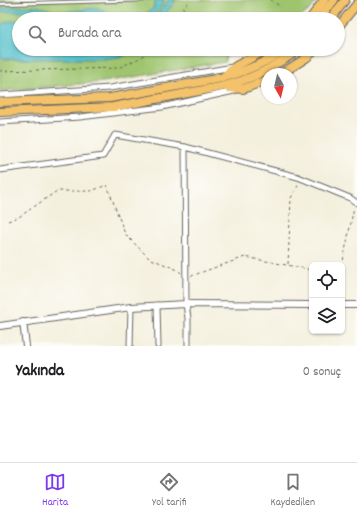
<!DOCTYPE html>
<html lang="tr">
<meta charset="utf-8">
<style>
:root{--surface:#fff;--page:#f2f2f2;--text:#202124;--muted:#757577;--line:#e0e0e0;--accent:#7c3aed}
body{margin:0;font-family:Dekko,sans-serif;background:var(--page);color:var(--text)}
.controls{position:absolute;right:12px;bottom:12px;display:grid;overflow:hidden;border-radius:6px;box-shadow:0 1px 3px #0004}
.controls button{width:36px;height:36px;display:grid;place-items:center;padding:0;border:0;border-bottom:1px solid var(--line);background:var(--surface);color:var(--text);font:20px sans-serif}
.compass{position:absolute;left:261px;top:68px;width:36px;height:36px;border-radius:50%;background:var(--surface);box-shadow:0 1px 3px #0004;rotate:172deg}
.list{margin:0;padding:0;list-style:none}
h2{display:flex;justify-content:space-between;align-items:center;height:52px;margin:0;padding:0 16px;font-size:17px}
h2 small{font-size:13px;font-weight:400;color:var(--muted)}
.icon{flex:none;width:22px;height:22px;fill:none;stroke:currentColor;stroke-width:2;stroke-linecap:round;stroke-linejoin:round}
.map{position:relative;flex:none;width:357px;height:346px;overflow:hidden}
.search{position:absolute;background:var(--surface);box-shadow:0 1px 3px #0004;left:12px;right:12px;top:12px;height:44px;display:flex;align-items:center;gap:10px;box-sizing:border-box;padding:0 14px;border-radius:22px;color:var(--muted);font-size:15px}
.sheet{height:116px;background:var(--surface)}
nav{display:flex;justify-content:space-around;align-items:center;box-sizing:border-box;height:56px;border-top:1px solid var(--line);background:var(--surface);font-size:11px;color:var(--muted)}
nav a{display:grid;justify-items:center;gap:2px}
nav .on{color:var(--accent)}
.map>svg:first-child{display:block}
</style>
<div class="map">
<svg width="357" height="346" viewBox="0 0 357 346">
<rect width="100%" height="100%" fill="#fdfcf7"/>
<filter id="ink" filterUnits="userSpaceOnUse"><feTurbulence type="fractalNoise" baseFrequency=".025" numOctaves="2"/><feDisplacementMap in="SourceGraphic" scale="8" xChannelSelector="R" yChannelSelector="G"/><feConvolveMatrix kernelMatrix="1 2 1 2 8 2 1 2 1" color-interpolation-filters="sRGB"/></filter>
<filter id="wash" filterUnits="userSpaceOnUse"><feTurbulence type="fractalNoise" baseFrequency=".012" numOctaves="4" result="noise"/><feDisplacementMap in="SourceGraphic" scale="16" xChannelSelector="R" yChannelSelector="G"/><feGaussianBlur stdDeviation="0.9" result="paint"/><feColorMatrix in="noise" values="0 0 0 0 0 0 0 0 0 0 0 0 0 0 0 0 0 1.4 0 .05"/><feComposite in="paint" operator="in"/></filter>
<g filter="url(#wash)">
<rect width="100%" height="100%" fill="#f4f0de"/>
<!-- green -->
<path fill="#9fc46e" stroke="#5e7045" d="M0,0H317L311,9L298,19H19V49H230L227,51L225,62L103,82L0,91Z"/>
<!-- water -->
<g fill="#53c0cb" stroke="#386e74">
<path d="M156,0H164C162,8 154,14 148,19H27L41,17L45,13L42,11L0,12V8C17,8 40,2 55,13L97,8L124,18L144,15L154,8Z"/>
<path d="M169,0H176L161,19H154Z"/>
<path d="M19,20V49H117L118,53L126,49H133L124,56L105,59H4L0,55V26L6,22Z"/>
</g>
</g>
<g filter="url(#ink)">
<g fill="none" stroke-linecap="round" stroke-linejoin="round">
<!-- service casing -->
<g stroke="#686660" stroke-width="4.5">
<path id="service" d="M0,4L143,0"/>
</g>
<!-- minor casing -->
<g stroke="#686660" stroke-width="7">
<g id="minor">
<path d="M0,95L110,88L233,67"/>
<path d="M0,122L80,117L162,107L234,91"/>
<path d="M185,147L186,304L188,318V346"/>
<path d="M0,170L103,156L115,135L185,147L298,177L350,198L357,203"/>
<path d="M157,305L158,346"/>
<path d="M130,346L131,307"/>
</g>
</g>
<!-- tertiary casing -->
<g stroke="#686660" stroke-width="8">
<g id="tertiary">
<path d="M342,305H357"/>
<path d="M23,322L26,346"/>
<path d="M0,326L131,307L186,304L312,305"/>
</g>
</g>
<!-- primary casing -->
<g stroke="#686660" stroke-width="10">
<g id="primary">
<path d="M310,19L324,0"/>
<path d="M319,19L334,0"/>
<path d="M331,19L345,0"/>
<path d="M338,27L357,4"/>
<path d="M281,74L306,58L316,49"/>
<path d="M223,77L236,66L268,49"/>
<path d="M229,88L243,89L267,80"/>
<path d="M0,102L110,98L222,78C245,72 266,62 286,49"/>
<path d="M0,112L113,107L220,87C252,80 273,67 300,49"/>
</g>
</g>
<!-- path -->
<g stroke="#686660" stroke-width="1" stroke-dasharray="3 3" stroke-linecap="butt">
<path d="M271,0L281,7"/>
<path d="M289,0V1"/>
<path d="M175,19L190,0"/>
<path d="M0,71L118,68L142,57L151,49"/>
<path d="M8,221L19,217L57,191H91L107,185L125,234L149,258L178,270L181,273"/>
<path d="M288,264L291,198L299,184"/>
<path d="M342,266L354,207"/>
<path d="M191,276L245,257L312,270"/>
</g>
<!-- service -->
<use href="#service" stroke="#fff" stroke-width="2.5"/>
<!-- minor -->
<use href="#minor" stroke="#fff" stroke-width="5"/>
<!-- tertiary -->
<use href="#tertiary" stroke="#fff" stroke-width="6"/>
<!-- primary -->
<use href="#primary" stroke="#f3c26a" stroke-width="8"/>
</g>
</g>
</svg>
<div class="controls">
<button><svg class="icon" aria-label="locate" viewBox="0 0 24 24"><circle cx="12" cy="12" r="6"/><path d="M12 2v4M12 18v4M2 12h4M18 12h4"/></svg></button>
<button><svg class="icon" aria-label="layers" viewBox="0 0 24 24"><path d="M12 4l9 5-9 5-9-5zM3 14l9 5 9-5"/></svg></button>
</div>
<svg class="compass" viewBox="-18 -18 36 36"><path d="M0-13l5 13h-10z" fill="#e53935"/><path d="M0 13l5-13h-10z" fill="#757577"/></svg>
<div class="search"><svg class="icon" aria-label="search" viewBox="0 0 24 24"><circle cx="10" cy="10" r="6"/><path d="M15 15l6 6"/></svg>Burada ara</div>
</div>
<section class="sheet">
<h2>Yakında<small>0 sonuç</small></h2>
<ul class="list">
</ul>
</section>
<nav>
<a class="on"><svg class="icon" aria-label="map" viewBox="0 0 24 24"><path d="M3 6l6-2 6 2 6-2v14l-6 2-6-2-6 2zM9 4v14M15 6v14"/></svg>Harita</a>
<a><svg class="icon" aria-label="directions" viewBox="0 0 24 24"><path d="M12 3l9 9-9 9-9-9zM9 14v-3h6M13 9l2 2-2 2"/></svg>Yol tarifi</a>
<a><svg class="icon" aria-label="saved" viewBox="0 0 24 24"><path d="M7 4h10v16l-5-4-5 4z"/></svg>Kaydedilen</a>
</nav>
